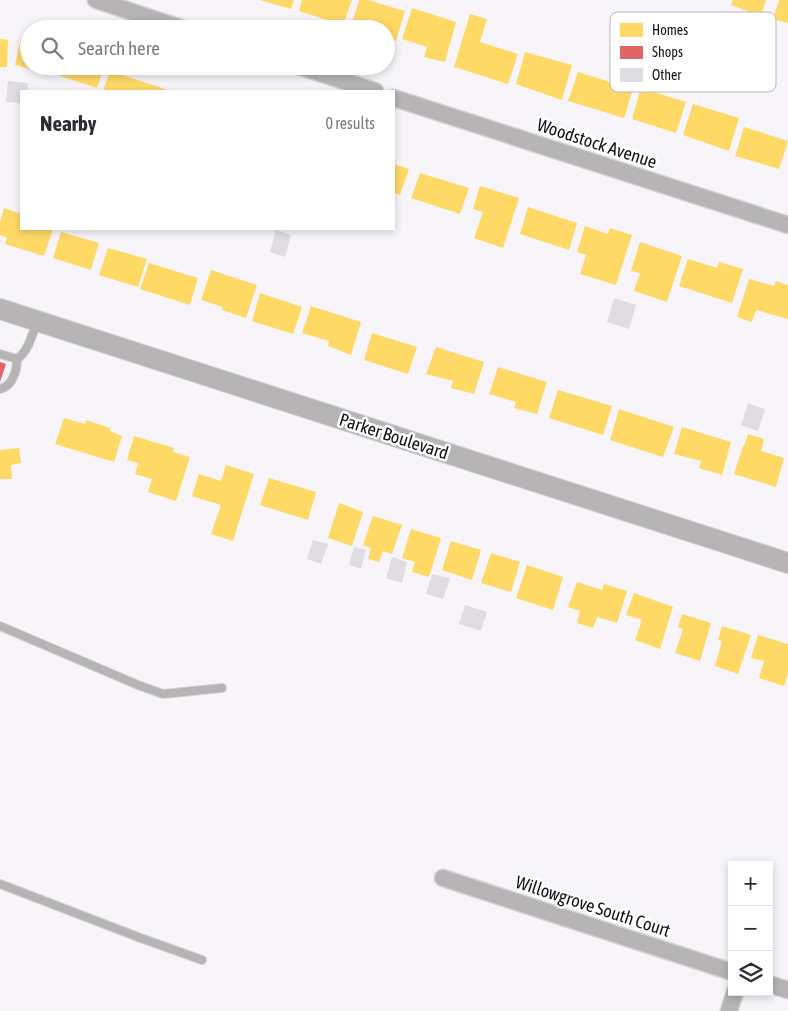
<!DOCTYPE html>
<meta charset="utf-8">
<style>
:root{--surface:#fff;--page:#f7f7f7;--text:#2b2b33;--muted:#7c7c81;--line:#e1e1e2}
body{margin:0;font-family:"Asap Condensed",sans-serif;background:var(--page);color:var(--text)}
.controls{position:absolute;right:15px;bottom:15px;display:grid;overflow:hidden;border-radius:0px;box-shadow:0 2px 8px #0003}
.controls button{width:45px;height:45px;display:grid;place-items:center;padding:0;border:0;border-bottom:1px solid var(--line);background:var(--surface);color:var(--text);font:25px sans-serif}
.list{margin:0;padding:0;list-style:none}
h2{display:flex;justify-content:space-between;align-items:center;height:65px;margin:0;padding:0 20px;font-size:21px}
h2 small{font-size:16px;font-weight:400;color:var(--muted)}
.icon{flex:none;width:28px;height:28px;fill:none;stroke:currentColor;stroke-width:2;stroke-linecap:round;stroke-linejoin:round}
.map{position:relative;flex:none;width:788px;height:1011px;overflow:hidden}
.search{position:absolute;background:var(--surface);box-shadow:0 2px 8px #0003;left:20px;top:20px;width:375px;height:55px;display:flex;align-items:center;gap:12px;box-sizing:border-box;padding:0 18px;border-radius:28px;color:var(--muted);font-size:19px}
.panel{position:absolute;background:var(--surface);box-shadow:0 2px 8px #0003;left:20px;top:90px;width:375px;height:140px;border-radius:0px}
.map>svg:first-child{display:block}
</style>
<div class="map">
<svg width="788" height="1011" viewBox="0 0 788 1011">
<rect width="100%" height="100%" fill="#f8f5fa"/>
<!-- homes -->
<g fill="#ffd966">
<path d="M260,0H294L291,9Z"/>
<path d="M302,0H352L343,25L299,11Z"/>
<path d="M359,0H368L405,11L396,41L386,38V29H356L351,27Z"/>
<path d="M733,0H766L761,16L731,5Z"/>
<path d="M779,0H788V23L773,19Z"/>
<path d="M412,8L456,22L445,62L424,57L427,47L402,39Z"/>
<path d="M470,14L487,19L480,42L518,54L508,84L454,67Z"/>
<path d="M21,38L29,40V66H55L53,74L15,65Z"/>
<path d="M0,39L8,40L7,67H0Z"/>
<path d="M525,52L572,65L562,100L516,84Z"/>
<path d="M63,66H105L97,88L60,76Z"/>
<path d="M110,71L171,91H103Z"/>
<path d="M578,72L633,89L624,118L568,101Z"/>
<path d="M641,88L686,102L676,133L632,119Z"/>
<path d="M693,104L739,118L729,151L683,135Z"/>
<path d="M744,127L788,141L779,169L735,156Z"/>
<path d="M394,164L409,169L400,195L394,193Z"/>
<path d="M420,173L469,188L460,214L411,198Z"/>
<path d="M480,186L519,198L503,248L474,238L483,212L473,209Z"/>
<path d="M528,207L577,223L569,250L520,234Z"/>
<path d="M4,208L21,214V229H53L44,256L5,244L7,238L0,235V223Z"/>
<path d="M585,226L608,234L610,228L632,235L616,285L580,274L586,255L577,252Z"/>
<path d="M61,232L99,243L91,270L53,258Z"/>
<path d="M640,242L682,256L667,302L634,291L640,273L631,271Z"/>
<path d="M108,248L147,259L138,287L99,275Z"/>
<path d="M688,259L717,268L719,262L743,269L732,303L679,286Z"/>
<path d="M149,263L198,278L190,305L140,289Z"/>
<path d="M211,270L257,285L246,318L222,310L223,307L201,300Z"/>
<path d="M749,279L774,286L776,281L788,285V319L756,310L752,322L737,317Z"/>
<path d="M260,293L302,307L293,334L252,321Z"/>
<path d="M311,306L361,322L351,355L328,346L329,341L302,333Z"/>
<path d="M372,333L417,347L408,374L364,360Z"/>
<path d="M436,347L484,362L474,394L451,388L453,381L426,374Z"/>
<path d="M498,367L547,382L537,414L514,408L516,402L489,394Z"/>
<path d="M558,390L612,406L603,435L549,418Z"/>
<path d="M619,409L674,427L663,457L610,440Z"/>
<path d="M64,418L85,424L86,420L110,428V431L122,436L114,462L55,444Z"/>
<path d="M682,427L731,442L722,475L699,468L701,461L674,454Z"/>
<path d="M748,434L764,439L761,451L784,458L776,487L734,474L743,446H744Z"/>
<path d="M134,436L174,448L173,452L190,457L176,501L148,492L152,479L135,474L138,463L127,460Z"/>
<path d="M19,448L21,463L11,465L12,479H0V450Z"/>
<path d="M226,465L254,474L233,541L211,534L221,505L192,496L199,474L221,481Z"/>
<path d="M269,478L316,492L308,520L260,505Z"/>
<path d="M339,503L363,512L352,546L328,538Z"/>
<path d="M373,516L402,525L392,554L383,551L379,562L368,559L371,548L363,545Z"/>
<path d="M411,529L441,538L429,577L412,572L415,562L402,558Z"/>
<path d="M451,541L481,550L472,580L442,570Z"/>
<path d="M491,553L520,562L511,592L481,583Z"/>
<path d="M527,565L563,577L553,610L516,598Z"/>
<path d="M577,582L602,590L604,584L627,591L617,623L597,617L593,628L577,623L580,611L568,607Z"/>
<path d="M634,593L673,607L660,649L635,640L642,620L626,615Z"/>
<path d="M682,614L711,623L700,661L675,653L683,629L678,627Z"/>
<path d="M722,626L751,635L738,674L715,666L722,641L718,640Z"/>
<path d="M758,635L788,644V673L784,686L759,678L764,661L751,658Z"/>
</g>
<!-- shops -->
<path fill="#e06666" d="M0,362L6,364L0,382Z"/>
<!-- building -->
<g fill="#dfdde1">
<path d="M8,81L28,83L27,91H21V103L6,102Z"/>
<path d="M276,230L291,235L285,257L270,252Z"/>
<path d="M614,298L636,305L629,329L607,322Z"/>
<path d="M748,403L765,409L758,431L741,425Z"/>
<path d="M313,540L328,544L321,564L307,559Z"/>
<path d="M354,547L366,550L361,569L349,565Z"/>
<path d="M392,557L407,562L402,583L386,578Z"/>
<path d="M432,574L450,578L443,599L426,594Z"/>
<path d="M465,605L487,612L481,631L459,624Z"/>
</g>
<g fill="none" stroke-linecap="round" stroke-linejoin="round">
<!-- service casing -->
<g stroke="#d4d2d5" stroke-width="10">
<g id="service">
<path d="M0,354L17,359C29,351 32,334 37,322"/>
<path d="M0,389C13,386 17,370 17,359"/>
<path d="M0,626L138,685L163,694L222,688"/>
<path d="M0,884L138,937L202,960"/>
</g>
</g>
<!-- minor casing -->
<g stroke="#d4d2d5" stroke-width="19">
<g id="minor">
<path d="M96,0L184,29"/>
<path d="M298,66L375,91"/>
<path d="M394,98L788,225"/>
<path d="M443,878L732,972"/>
<path d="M769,984L788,990"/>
<path d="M729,1011L735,992"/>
</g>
</g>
<!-- tertiary casing -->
<g stroke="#d4d2d5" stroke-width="22">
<path id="tertiary" d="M0,309L788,563"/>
</g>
<!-- service -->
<use href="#service" stroke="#b6b4b4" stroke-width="8"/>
<!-- minor -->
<use href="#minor" stroke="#b6b4b4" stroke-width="16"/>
<!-- tertiary -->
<use href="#tertiary" stroke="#b6b4b4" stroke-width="20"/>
</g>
<g text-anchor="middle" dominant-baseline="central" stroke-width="5" stroke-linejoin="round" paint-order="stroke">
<!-- street labels -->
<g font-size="18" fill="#141216" stroke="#fff">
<text transform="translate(597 143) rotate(18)">Woodstock Avenue</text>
<text transform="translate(394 436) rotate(18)">Parker Boulevard</text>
<text transform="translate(593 906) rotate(18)">Willowgrove South Court</text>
</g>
</g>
<!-- legend -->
<rect x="610" y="12" width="166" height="80" rx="8" fill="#fff" stroke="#b8b8b9" stroke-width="1"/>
<rect x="620" y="23" width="23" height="14" fill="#ffd966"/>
<rect x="620" y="46" width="23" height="13" fill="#e06666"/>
<rect x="620" y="68" width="23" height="14" fill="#dfdde1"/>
<g font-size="14" fill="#141216">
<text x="652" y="35">Homes</text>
<text x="652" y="57">Shops</text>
<text x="652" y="80">Other</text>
</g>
</svg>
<div class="controls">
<button>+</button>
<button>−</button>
<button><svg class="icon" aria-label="layers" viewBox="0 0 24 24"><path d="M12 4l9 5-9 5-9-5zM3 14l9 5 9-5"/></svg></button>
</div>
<div class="search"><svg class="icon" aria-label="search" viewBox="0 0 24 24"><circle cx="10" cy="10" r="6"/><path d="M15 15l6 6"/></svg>Search here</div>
<section class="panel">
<h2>Nearby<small>0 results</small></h2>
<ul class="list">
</ul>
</section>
</div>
